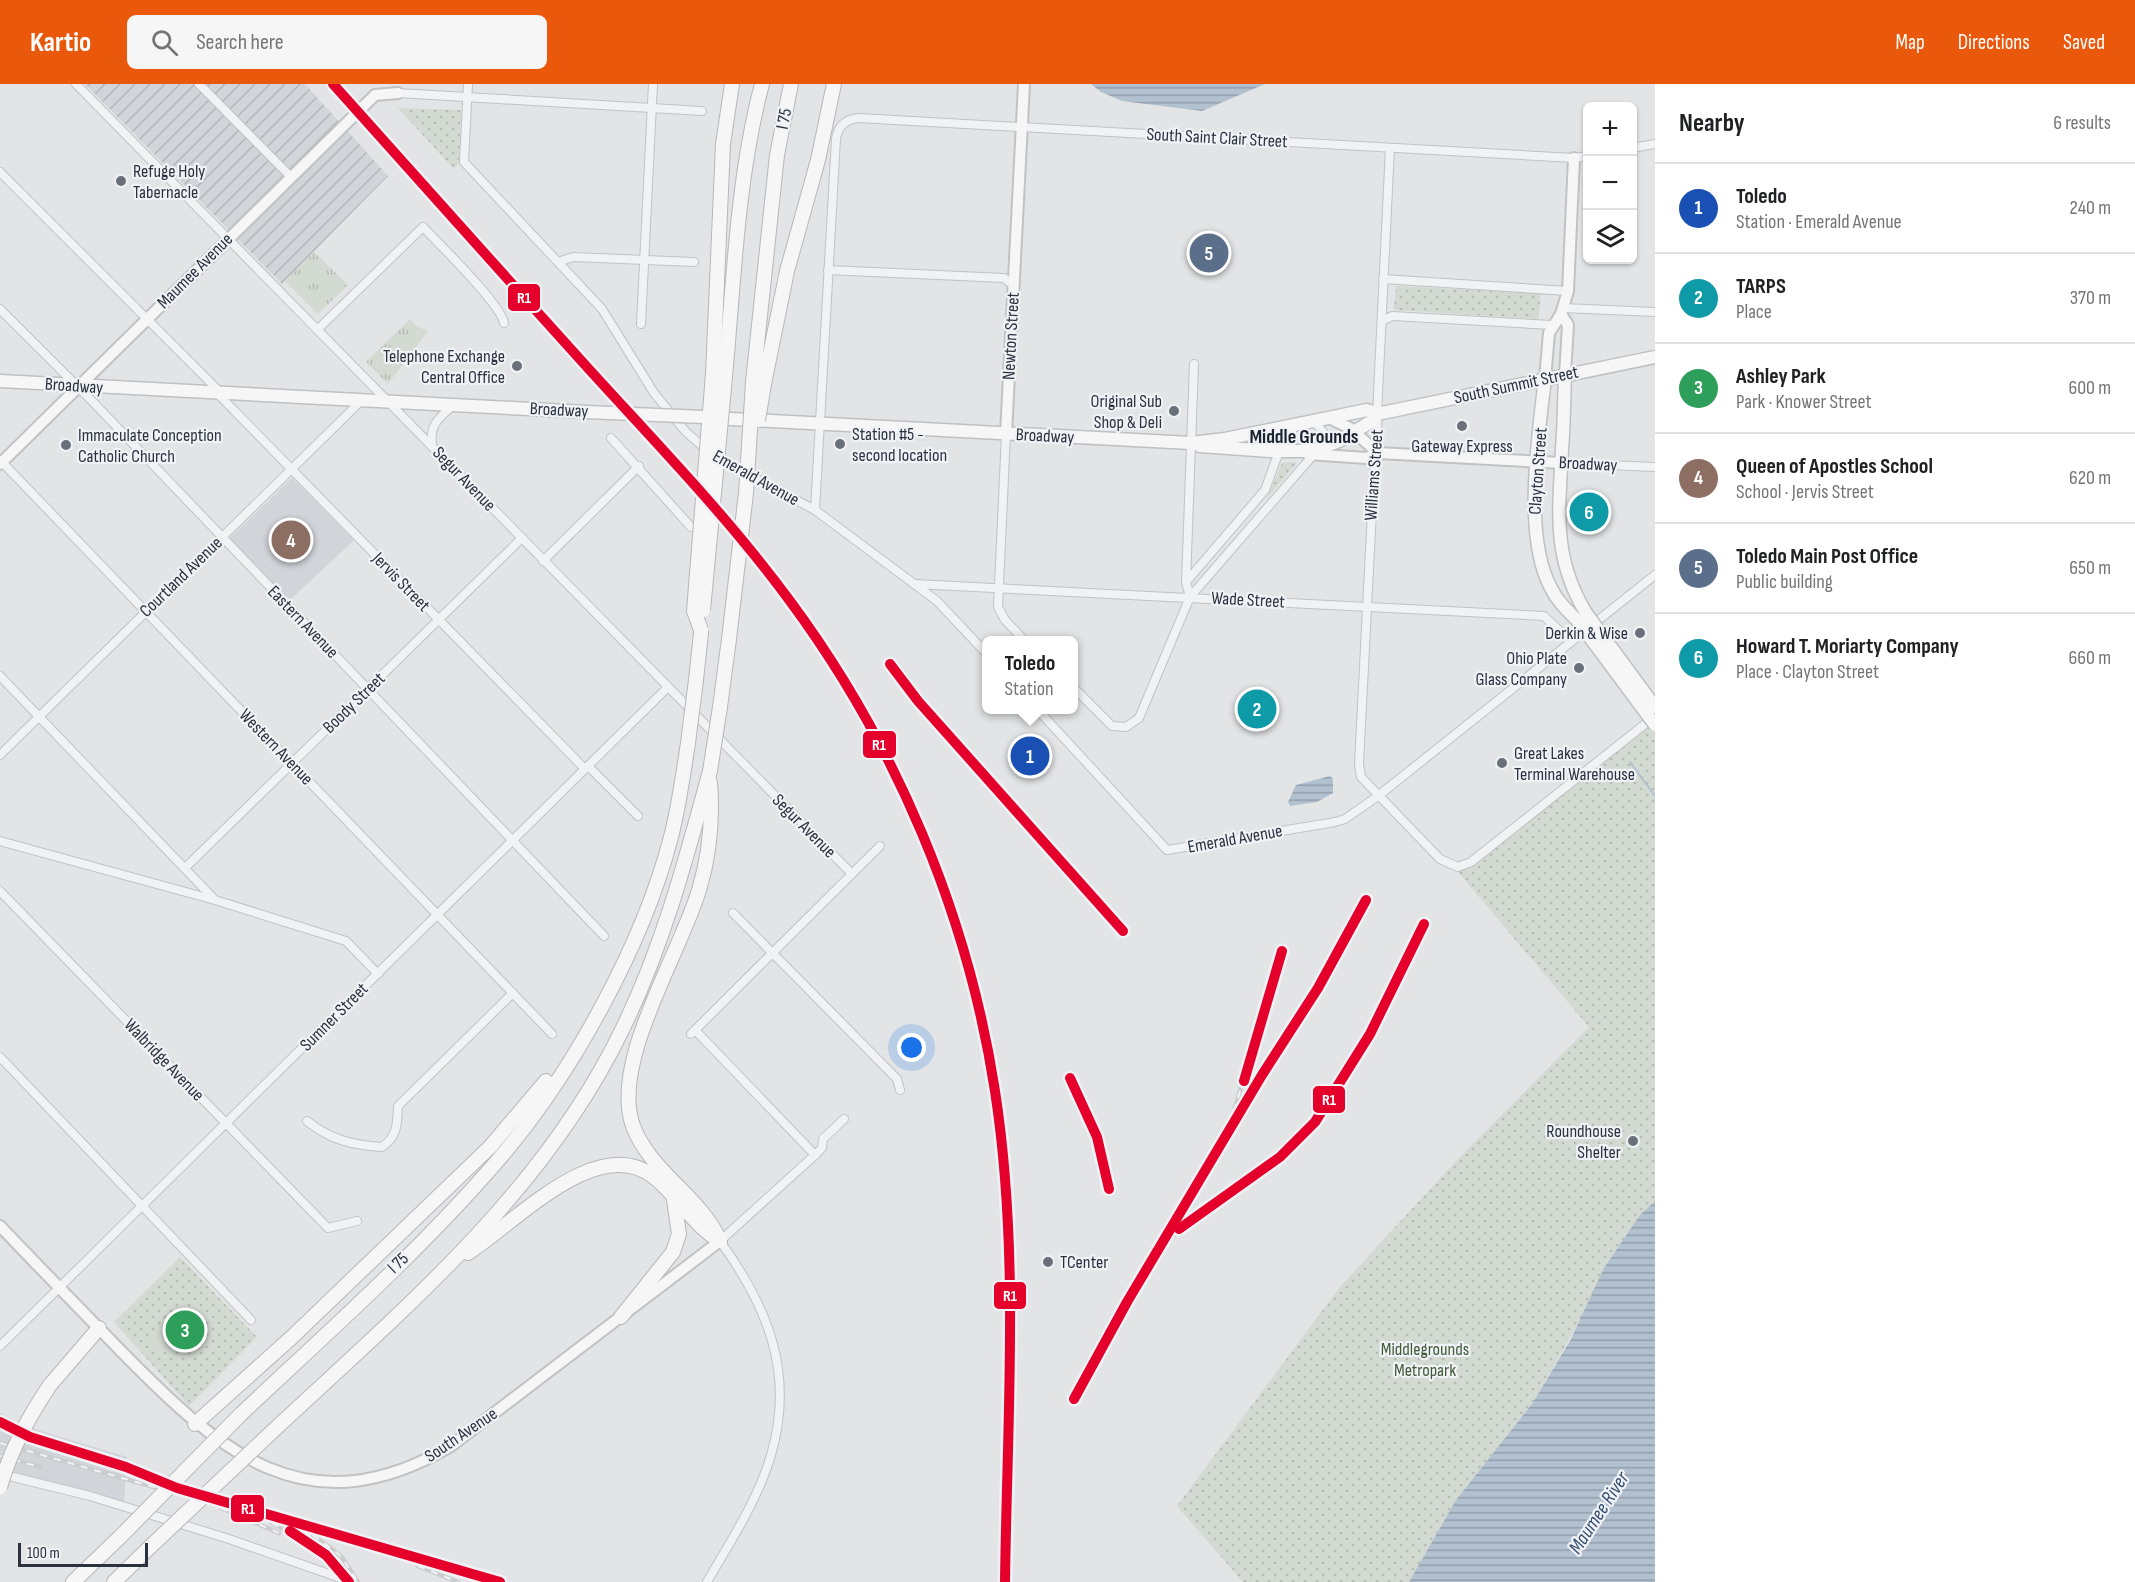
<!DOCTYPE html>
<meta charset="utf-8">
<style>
:root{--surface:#fff;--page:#f6f6f6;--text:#202124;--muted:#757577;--line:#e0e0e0;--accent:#ea580c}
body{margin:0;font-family:"Sofia Sans Condensed",sans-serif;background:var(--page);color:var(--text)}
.controls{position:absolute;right:18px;top:18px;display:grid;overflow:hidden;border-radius:9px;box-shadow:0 2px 4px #0004}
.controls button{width:54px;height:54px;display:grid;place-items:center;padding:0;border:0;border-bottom:2px solid var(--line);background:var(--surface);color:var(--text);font:30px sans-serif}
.scale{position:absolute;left:18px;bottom:15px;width:130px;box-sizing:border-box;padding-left:6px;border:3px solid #2a323f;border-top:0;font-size:16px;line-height:21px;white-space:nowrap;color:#2a323f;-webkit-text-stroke:4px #f0f2f6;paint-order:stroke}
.you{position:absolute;left:912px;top:964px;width:21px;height:21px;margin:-15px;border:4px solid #fff;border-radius:50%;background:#1a73e8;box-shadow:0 0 0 9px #1a73e833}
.badge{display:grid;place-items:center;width:39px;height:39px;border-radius:50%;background:var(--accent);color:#fff;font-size:20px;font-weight:700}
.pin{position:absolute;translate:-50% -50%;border:3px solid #fff;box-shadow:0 2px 6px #0006}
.popup{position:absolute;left:982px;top:552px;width:96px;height:78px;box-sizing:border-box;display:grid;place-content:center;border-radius:9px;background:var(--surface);filter:drop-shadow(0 2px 4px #0005);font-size:20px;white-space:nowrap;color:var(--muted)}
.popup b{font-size:22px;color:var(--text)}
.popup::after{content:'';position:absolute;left:50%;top:100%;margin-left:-12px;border:12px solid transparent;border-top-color:var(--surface)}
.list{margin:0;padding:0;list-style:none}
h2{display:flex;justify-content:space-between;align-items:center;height:78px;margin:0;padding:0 24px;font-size:26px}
h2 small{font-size:20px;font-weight:400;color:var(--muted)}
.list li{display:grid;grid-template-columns:39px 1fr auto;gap:18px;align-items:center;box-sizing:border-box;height:90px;padding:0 24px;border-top:2px solid var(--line)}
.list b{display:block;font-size:22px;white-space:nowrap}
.list p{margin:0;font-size:20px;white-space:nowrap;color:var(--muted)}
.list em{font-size:20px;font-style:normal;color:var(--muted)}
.icon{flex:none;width:33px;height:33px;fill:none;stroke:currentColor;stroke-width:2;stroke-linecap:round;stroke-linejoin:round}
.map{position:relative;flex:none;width:1655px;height:1498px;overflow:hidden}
header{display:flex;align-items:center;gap:36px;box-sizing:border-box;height:84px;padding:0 30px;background:var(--accent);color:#fff}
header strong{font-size:28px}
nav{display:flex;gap:33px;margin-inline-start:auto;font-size:21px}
.search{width:420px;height:54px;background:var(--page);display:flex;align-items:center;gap:15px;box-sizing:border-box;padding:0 21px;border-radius:9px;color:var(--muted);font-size:22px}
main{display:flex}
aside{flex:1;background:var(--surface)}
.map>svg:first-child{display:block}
</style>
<header>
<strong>Kartio</strong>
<div class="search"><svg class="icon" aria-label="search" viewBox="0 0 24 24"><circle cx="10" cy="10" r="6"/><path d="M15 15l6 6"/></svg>Search here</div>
<nav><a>Map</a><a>Directions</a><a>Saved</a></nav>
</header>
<main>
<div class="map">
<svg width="1655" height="1498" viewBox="0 0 1655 1498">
<defs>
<pattern id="industrial-furrows" width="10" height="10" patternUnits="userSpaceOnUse" patternTransform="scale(1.5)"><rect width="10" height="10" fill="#d1d4d9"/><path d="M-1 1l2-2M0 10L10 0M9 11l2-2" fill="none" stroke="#b4b6bb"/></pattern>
<pattern id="grass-tufts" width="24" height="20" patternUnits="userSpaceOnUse" patternTransform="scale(1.5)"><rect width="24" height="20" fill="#d3dad2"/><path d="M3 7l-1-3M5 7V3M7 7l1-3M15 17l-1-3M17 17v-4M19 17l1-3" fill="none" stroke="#b5bcb5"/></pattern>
<pattern id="park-dots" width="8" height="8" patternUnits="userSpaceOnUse" patternTransform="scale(1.5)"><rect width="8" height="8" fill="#d3dad2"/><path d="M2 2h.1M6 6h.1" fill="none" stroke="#b5bcb5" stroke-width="1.8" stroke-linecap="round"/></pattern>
<pattern id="water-rules" width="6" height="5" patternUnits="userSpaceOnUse" patternTransform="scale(1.5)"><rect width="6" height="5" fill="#b2c1d0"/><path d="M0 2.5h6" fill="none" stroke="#919daa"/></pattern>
</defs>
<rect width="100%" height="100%" fill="#e2e4e6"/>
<!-- built -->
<g fill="#d1d4d9">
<path d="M292,394L354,456L289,517L229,455Z"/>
<path d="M0,1329L25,1342L127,1373L124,1418L0,1390Z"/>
</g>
<!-- industrial -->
<path fill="url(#industrial-furrows)" d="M85,0H305L388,92L282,200Z"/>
<!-- grass -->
<g fill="url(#grass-tufts)">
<path d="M314,168L348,201L318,230L285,197Z"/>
<path d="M410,235L416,242L428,247L388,300L366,278Z"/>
</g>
<!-- park -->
<g fill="url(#park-dots)">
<path d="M398,24L461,26L459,79L454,85Z"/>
<path d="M1396,202L1541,209L1538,235L1394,226Z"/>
<path d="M1290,378L1297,379L1188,506L1267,414L1282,379Z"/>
<path d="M1655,632V1117L1640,1131L1532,1320L1456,1416L1409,1498H1243L1177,1422L1340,1203L1454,1079L1589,943L1458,788Z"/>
<path d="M180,1173L257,1253L189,1322L114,1238Z"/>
</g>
<!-- garden -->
<path fill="#d3dad2" d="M171,1232L185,1247L161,1270L147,1255Z"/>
<!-- water -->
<g fill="url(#water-rules)">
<path d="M1091,0H1265L1202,27L1122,17L1101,8Z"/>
<path d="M1330,692L1333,695V709L1317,718L1290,722L1288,718L1296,701Z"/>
<path d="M1655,1117V1498H1409L1456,1416L1532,1320L1571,1255L1604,1184L1640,1131Z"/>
</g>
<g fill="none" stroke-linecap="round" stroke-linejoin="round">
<!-- stream -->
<path stroke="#b2c1d0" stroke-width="2" d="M1630,678L1655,712"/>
<!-- street casing -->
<g stroke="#c0c2c4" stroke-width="10">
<g id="street">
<path d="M76,0L852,790"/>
<path d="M199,0L291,93"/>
<path d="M468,0L464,78L602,225L654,309L686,348L715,373L815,426L937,517L986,569"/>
<path d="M398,9L702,27"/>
<path d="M1390,64L1377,330L1378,369L1374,388L1359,680L1361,693L1440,775L1458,783L1471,778L1654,633"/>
<path d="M1632,64L1655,60"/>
<path d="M0,88L221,309"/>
<path d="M558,178L573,173L694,178"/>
<path d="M828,186L1004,194L1013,201"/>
<path d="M1383,195L1568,207"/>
<path d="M1563,224L1655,228"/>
<path d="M0,225L93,318L604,852"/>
<path d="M1382,237L1392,232L1552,241"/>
<path d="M641,240L653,0"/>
<path d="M317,246L423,143C439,160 501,220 504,239"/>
<path d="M218,310L585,685"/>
<path d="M1006,350L998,523L1005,536L1024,556"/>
<path d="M611,354L691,443"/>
<path d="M432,362C429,341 439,333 454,321"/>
<path d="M0,376L552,950"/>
<path d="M1561,379L1655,383"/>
<path d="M815,426L836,55C838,42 846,35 859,34L1574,74L1588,72"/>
<path d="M543,477L639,382"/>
<path d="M1186,498L1265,406L1282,359L1296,341"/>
<path d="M915,500L1544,532L1571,558"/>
<path d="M1190,513L1186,498L1194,280"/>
<path d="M0,592L214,815"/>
<path d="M1074,604L1112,642L1126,643L1139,634L1190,513L1321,362L1323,348L1314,337"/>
<path d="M1038,626L1167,766L1335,738L1345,735L1378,712L1655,491"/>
<path d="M0,671L362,316"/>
<path d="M588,682L638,732"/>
<path d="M0,757L215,816L346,857L378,890"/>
<path d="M185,784L522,454"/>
<path d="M0,807L328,1144L357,1137"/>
<path d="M733,829L897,995L900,1006"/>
<path d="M695,946L815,1071"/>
<path d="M691,950L880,762"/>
<path d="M0,973L251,1236"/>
<path d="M307,1037C331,1056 352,1061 382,1063C398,1052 397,1040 398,1022L513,909"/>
<path d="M0,1262L667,604"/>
<path d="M1,1390L90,1412L226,1454L352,1498"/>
<path d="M707,1498C730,1458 758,1416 771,1371C795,1290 768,1223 720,1157L815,1071L822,1064L823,1055L844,1035"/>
</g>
</g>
<!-- secondary casing -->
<g stroke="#c0c2c4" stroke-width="14">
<g id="secondary">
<path d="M1561,230L1568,241L1565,291"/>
<path d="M1545,295L1549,249L1561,230L1568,207L1574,74"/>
<path d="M1329,334L1350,344L1378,369"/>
<path d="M1006,350L1024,0"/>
<path d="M1308,370L1366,374L1378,369L1561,379"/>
<path d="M0,380L375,11L398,9"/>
<path d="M0,1142C40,1184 80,1225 120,1266C220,1368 306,1447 451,1362L720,1157"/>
</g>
</g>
<!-- primary casing -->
<g stroke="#bec1c4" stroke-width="15">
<g id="primary">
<path d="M1565,291C1564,316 1564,340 1562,365C1559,427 1552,473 1586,529"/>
<path d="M1545,295C1538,353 1523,453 1551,504C1557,517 1567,526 1577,536"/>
<path d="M0,297L586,328"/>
<path d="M712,334L1191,359L1225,355L1367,326L1377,330L1655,273"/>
<path d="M1200,362L1270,367H1314L1339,357L1372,337L1377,330"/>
</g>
</g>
<!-- highway casing -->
<g stroke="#b5b7bb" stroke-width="16">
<g id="highway">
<path d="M713,290L723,60L732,0"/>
<path d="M725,293C734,196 737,94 762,0"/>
<path d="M753,298L777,71L791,0"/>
<path d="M764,300L787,187L818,76L834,0"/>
<path d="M696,596L701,549"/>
<path d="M720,623L729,555"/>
<path d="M710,698C713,736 710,770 699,806C680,870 610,979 633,1042C650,1088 701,1113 720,1157"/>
<path d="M468,1169C515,1139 598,1048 654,1093C679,1113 693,1141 720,1157"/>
<path d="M621,1233L673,1168L679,1150L674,1116"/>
<path d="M50,1301L99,1244"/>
<path d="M240,1331C328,1248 420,1167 499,1075C572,990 643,861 671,753C679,722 683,691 688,659"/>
<path d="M195,1340L291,1254L490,1063L546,997"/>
<path d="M275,1345C405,1224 545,1107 623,944C663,862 686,775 710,687"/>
<path d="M73,1498L122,1451"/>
<path d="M114,1498L151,1462"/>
</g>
</g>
<!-- street -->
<use href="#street" stroke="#f1f2f4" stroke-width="8"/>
<!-- secondary -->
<use href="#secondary" stroke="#f6f6f6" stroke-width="10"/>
<!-- primary -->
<use href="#primary" stroke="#f6f6f6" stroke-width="12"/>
<!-- highway -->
<use href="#highway" stroke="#f6f6f6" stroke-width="14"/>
<!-- rail casing -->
<g stroke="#cbccce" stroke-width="4.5">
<g id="rail">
<path d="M473,157C533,223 592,288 651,354C703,412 756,470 802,533C914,690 983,876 1003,1066C1017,1209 1007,1355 1005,1498"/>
<path d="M890,580L918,617L1123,847"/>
<path d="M1070,994L1097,1053L1109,1105"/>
<path d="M1234,1027L1282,867"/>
<path d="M1172,1153L1192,1134L1280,1073L1315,1038L1370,950L1424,840"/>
<path d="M1074,1315L1127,1218L1262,991L1318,904L1366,816"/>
<path d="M0,1338L30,1353L126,1383L177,1404L500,1498"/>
<path d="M0,1359L157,1404"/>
<path d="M0,1372L40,1383"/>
<path d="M221,1424L279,1449"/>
<path d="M272,1439L311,1460L349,1498"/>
<path d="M313,1451L341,1472L358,1498"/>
<path d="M418,1482L458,1498"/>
</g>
</g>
<!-- rail -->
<use href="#rail" stroke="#f0f2f6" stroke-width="2" stroke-dasharray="7" stroke-linecap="butt"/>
<!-- primary-bridge casing -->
<g stroke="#bec1c4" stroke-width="15" stroke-linecap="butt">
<g id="primary-bridge">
<path d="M586,328L704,333"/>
<path d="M1586,529L1655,623"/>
<path d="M1577,536L1655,641"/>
</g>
</g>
<!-- highway-bridge casing -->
<g stroke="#b5b7bb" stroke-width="16" stroke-linecap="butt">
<g id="highway-bridge">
<path d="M758,336L764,300"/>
<path d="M703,526L725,293"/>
<path d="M701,546L694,527L713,290"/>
<path d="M729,555L746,409L753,298"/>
<path d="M688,659L696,596"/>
<path d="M710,687L720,623"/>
<path d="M0,1403C11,1365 28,1334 50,1301"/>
<path d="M122,1451L240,1331"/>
<path d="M151,1462L275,1345"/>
</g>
</g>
<!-- primary-bridge -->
<use href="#primary-bridge" stroke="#f6f6f6" stroke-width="12"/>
<!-- highway-bridge -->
<use href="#highway-bridge" stroke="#f6f6f6" stroke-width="14"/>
<!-- rail-1 casing -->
<g stroke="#f0f2f6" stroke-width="15">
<g id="rail-1">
<path d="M333,0C417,94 502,189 587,283C656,359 729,434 790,517C896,660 968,831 995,1007C1020,1169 1007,1335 1005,1498"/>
<path d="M890,580L918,617L1123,847"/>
<path d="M1070,994L1097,1053L1109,1105"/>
<path d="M1244,997L1282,867"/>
<path d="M1179,1145L1280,1073L1315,1038L1370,950L1424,840"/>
<path d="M1074,1315L1127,1218L1262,991L1318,904L1366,816"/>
<path d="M0,1338L30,1353L126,1383L177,1404L500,1498"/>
<path d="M290,1447L326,1471L349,1498"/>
</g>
</g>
<!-- rail-1 -->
<use href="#rail-1" stroke="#e4002b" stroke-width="10"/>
</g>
<!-- markers -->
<g fill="#6a7079" stroke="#f0f2f6" stroke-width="2">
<circle cx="121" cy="97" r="6"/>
<circle cx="517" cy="282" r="6"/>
<circle cx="1174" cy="327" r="6"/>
<circle cx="1462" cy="342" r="6"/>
<circle cx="840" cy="360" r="6"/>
<circle cx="66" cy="361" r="6"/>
<circle cx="1640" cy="549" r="6"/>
<circle cx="1579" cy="584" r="6"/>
<circle cx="1502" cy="679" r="6"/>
<circle cx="1633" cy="1057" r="6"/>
<circle cx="1048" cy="1178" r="6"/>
</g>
<g text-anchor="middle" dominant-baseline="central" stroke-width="4.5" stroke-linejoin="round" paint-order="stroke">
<!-- street labels -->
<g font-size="18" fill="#2a323f" stroke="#f0f2f6">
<text transform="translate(784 35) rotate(-79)">I 75</text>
<text transform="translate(1217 54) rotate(3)">South Saint Clair Street</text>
<text transform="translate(195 187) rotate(-45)">Maumee Avenue</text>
<text transform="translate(1011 252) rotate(-87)">Newton Street</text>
<text transform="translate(1516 301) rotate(-12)">South Summit Street</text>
<text transform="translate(74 302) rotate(4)">Broadway</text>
<text transform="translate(559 326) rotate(3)">Broadway</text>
<text transform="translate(1045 352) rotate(3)">Broadway</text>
<text transform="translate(1588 380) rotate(3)">Broadway</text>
<text transform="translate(1538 387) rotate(-86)">Clayton Street</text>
<text transform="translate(1374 391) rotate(-86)">Williams Street</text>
<text transform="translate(756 394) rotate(29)">Emerald Avenue</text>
<text transform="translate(464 395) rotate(46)">Segur Avenue</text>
<text transform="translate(181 493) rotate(-44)">Courtland Avenue</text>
<text transform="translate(401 498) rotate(46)">Jervis Street</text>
<text transform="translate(1248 516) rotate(3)">Wade Street</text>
<text transform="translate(303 538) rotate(46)">Eastern Avenue</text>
<text transform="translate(354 619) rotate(-44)">Boody Street</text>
<text transform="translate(276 663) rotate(46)">Western Avenue</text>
<text transform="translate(804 742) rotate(45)">Segur Avenue</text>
<text transform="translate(1235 755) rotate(-10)">Emerald Avenue</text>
<text transform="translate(334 933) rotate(-45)">Sumner Street</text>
<text transform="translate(164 976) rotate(46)">Walbridge Avenue</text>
<text transform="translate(398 1179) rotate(-44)">I 75</text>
<text transform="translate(461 1351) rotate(-34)">South Avenue</text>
</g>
<!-- poi labels -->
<g font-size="18" fill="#2a323f" stroke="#f0f2f6" text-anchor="start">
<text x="133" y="87">Refuge Holy<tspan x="133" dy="21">Tabernacle</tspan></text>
<text x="505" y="272" text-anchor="end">Telephone Exchange<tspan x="505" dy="21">Central Office</tspan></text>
<text x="1162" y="317" text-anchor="end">Original Sub<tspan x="1162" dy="21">Shop &amp; Deli</tspan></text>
<text x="852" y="350">Station #5 -<tspan x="852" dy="21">second location</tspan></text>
<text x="78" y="351">Immaculate Conception<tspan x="78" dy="21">Catholic Church</tspan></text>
<text x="1462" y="362" text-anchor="middle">Gateway Express</text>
<text x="1628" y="549" text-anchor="end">Derkin &amp; Wise</text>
<text x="1567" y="574" text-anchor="end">Ohio Plate<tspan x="1567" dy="21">Glass Company</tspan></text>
<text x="1514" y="669">Great Lakes<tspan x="1514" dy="21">Terminal Warehouse</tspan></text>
<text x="1621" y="1047" text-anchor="end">Roundhouse<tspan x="1621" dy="21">Shelter</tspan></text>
<text x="1060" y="1178">TCenter</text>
</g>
<!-- park labels -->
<g font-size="18" fill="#3f5a38" stroke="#f0f2f6">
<text x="1425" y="1265">Middlegrounds<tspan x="1425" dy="21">Metropark</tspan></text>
</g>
<!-- neighbourhood labels -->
<g font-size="20" font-weight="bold" fill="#1c2330" stroke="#f0f2f6">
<text x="1304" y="353">Middle Grounds</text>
</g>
<!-- water labels -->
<g font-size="20" font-style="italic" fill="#365170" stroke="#f0f2f6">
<text transform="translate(1599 1429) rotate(-57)">Maumee River</text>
</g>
</g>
<g stroke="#f0f2f6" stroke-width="2">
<rect x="507" y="199" width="34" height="29" rx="6" fill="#e4002b"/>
<rect x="862" y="646" width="35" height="29" rx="6" fill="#e4002b"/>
<rect x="1312" y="1001" width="34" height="29" rx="6" fill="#e4002b"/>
<rect x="993" y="1197" width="34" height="29" rx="6" fill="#e4002b"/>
<rect x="230" y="1410" width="35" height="29" rx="6" fill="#e4002b"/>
</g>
<g font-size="16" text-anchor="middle" font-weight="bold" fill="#fff">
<text x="524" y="219">R1</text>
<text x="879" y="666">R1</text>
<text x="1329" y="1021">R1</text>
<text x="1010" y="1217">R1</text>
<text x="248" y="1430">R1</text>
</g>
</svg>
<div class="controls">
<button>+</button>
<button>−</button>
<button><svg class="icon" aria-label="layers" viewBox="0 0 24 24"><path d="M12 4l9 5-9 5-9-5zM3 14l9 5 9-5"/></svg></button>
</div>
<div class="scale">100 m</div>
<div class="you"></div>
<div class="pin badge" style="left:1030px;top:672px;background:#1a4fb4">1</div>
<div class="popup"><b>Toledo</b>Station</div>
<div class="pin badge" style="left:1257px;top:625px;background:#0f9aa8">2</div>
<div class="pin badge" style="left:185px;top:1246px;background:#2e9e5b">3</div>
<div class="pin badge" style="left:291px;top:456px;background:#8d6e63">4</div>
<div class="pin badge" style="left:1209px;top:169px;background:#5c6f8a">5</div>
<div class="pin badge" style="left:1589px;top:428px;background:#0f9aa8">6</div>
</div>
<aside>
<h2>Nearby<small>6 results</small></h2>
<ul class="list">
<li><span class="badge" style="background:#1a4fb4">1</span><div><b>Toledo</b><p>Station · Emerald Avenue</p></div><em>240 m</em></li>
<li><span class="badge" style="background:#0f9aa8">2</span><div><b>TARPS</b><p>Place</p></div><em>370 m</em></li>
<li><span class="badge" style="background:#2e9e5b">3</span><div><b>Ashley Park</b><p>Park · Knower Street</p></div><em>600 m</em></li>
<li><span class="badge" style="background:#8d6e63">4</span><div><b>Queen of Apostles School</b><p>School · Jervis Street</p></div><em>620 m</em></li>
<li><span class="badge" style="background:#5c6f8a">5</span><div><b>Toledo Main Post Office</b><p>Public building</p></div><em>650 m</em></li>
<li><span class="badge" style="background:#0f9aa8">6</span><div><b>Howard T. Moriarty Company</b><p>Place · Clayton Street</p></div><em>660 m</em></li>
</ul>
</aside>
</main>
